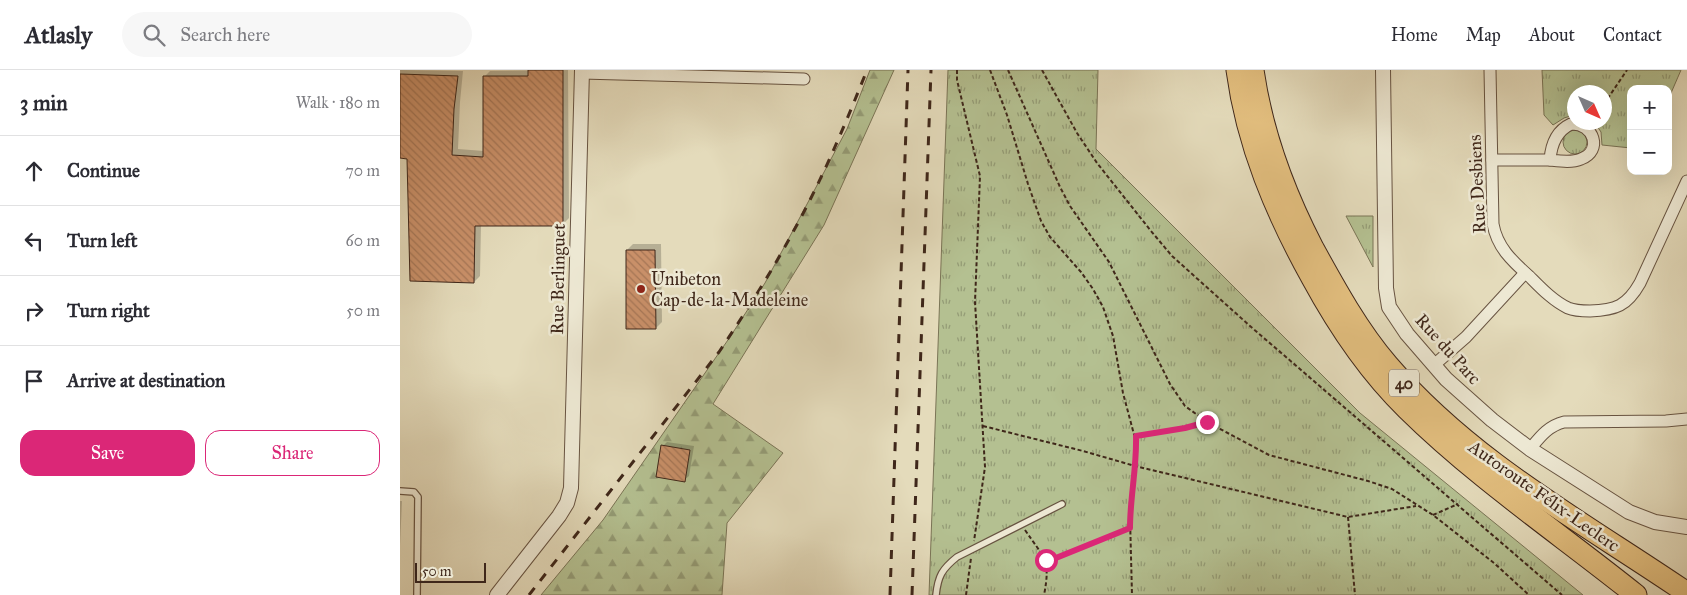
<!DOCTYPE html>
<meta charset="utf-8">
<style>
:root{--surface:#fff;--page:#f7f7f7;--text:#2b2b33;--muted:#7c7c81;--line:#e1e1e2;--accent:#db2777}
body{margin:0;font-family:"IM FELL Great Primer",serif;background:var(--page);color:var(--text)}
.controls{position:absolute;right:15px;top:15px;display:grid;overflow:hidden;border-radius:10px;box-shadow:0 5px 20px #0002}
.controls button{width:45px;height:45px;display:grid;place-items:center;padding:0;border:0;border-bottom:1px solid var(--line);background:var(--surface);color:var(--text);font:25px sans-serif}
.compass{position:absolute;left:1167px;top:15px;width:45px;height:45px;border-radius:50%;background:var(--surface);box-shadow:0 5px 20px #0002;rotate:135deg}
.scale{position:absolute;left:15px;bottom:12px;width:71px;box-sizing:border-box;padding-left:5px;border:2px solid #3f271a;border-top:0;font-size:14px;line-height:18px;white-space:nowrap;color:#3f271a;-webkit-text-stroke:4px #ede8d3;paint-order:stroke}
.stop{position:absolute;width:15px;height:15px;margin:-11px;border:4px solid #db2777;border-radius:50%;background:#fff}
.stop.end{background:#db2777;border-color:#fff;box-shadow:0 1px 5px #0008}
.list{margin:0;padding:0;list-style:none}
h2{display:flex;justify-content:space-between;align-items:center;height:65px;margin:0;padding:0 20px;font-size:21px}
h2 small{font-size:16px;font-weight:400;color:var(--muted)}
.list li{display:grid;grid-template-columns:32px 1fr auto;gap:15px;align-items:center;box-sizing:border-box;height:70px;padding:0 20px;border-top:1px solid var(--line)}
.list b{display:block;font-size:19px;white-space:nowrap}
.list em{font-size:16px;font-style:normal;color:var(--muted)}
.actions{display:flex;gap:10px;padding:15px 20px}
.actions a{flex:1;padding:11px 0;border:1px solid var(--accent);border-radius:15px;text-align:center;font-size:18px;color:var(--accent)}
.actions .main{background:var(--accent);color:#fff}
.icon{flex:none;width:28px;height:28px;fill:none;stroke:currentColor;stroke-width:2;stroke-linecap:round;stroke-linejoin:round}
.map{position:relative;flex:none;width:1287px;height:525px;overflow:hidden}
header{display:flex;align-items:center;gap:30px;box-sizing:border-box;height:70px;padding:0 25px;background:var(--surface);border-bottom:1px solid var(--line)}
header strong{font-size:24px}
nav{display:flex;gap:28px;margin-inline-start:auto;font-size:18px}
.search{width:350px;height:45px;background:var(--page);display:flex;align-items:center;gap:12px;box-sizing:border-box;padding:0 18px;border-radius:28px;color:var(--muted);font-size:19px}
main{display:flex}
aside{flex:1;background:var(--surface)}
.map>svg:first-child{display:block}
</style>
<header>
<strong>Atlasly</strong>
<div class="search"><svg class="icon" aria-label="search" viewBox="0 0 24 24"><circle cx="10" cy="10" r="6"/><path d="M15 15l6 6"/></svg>Search here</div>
<nav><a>Home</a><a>Map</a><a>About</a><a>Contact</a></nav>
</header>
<main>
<aside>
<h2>3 min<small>Walk · 180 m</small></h2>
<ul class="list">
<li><svg class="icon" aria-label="ahead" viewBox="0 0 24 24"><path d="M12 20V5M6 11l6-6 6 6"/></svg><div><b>Continue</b></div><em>70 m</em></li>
<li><svg class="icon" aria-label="left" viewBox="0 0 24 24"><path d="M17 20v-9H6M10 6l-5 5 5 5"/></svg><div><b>Turn left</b></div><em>60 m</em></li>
<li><svg class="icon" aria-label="right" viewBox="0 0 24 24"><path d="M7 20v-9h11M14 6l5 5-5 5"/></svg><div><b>Turn right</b></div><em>50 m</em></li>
<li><svg class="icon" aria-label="arrive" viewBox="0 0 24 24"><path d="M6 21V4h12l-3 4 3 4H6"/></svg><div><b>Arrive at destination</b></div></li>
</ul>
<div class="actions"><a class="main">Save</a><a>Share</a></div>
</aside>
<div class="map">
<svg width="1287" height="525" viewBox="0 0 1287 525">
<defs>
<pattern id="grass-tufts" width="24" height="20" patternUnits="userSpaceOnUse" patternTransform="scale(1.25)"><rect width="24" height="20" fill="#b4c091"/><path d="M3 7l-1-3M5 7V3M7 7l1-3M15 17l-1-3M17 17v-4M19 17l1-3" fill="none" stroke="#949c76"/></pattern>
<pattern id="forest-firs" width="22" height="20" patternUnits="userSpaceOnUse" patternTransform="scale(1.25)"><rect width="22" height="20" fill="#b4c091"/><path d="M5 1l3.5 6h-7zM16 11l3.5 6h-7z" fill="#949c76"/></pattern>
<pattern id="building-back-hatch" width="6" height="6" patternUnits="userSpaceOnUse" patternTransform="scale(1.25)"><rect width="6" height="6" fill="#c99069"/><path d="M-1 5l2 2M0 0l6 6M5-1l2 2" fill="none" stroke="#a57656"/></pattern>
</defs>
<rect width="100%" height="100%" fill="#e4dbbb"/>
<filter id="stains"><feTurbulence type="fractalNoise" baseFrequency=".004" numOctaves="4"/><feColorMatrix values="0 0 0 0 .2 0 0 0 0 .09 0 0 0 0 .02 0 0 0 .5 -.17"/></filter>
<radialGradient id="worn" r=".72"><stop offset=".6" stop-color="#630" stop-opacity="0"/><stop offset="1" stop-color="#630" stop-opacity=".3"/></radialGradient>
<!-- grass -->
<g fill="url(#grass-tufts)" stroke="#7a7456">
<path d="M548,0H698L696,79L960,343L1183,525H529Z"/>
<path d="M1142,0H1281L1268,30V19H1231V78L1202,75L1201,62L1195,53L1204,52V22H1174V45L1164,48L1153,55L1144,45Z"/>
<circle cx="1175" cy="72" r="12"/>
<path d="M946,146H973V197Z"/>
</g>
<!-- forest -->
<path fill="url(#forest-firs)" stroke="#7a7456" d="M470,0H494L424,155L313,334L383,383L327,453L322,525H141L203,450L330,267L365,213L447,59Z"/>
<!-- shadow -->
<g fill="#0003">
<path d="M0,0L63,1L60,32L58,79L84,81V7L90,1L168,0L169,148L163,154L81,155L80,206L74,212L9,87H0Z"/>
<path d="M233,174H261L262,252L256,258L227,180Z"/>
<path d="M267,372L294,376L289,406L284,410L263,376Z"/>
<path d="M0,431H2L0,476Z"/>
</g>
<!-- building -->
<g fill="url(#building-back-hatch)" stroke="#3f271a">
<path d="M128,0H163V156H75L74,213L10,211L7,89L0,88V4L58,6L54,39L52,85L83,87V6H128Z"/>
<path d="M226,180H255L256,259H226Z"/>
<path d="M261,375L290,380L285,412L256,407Z"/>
</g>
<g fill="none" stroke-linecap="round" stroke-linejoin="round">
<!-- service casing -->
<g stroke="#685442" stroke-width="8">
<g id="service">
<path d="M0,421L14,422L18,427L17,525"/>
<path d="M536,525C538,506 542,499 557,487L662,434"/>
</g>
</g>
<!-- minor casing -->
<g stroke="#685442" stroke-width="13">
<g id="minor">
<path d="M1090,0L1093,154C1097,177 1112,191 1129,206C1140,217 1153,231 1168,238C1175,241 1182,241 1190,241C1216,240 1227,236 1240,213L1287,111"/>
<path d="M182,3L404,9"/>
<path d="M1171,54C1194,53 1203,81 1181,89C1172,93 1159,91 1150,90C1151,76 1156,61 1171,54Z"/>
<path d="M1092,90H1150"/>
<path d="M1034,295L1066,267L1125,203"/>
<path d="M1130,379C1140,367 1148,356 1164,352L1266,351L1287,349"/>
</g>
</g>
<!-- tertiary casing -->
<g stroke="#685442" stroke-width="16">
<g id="tertiary">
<path d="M983,0L986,218L989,237L1007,264L1046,309L1092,350L1130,379L1229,442L1255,452L1287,457"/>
<path d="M97,525L159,446L167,433L171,418L182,0"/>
</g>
</g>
<!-- motorway casing -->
<g stroke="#3f271a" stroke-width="23">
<g id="motorway">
<path d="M837,0C847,75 876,143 912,208C938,256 968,301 1007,339C1077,408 1160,464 1236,525"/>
<path d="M853,0C862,63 884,122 913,178C935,218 958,260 988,295C1071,392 1183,452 1287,523"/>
</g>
</g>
<!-- path -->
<g stroke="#3f271a" stroke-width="2" stroke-dasharray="4 2.5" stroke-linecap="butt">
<path d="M557,0V10L580,106L575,232L585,397L574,471"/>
<path d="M590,0L607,45L628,114L641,151L650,167L681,202L693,219L703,237L713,266L723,323L736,372L735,407L730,447L732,525"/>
<path d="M608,0L660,117L670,136L709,192L770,314L785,336L807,352L869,385L968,411L992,419L1033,445L1094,493L1129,525"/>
<path d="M642,0L677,63L697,93L751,161L772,186L850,256L1162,525"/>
<path d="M1204,34L1227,0"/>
<path d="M583,356L683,381L735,396L948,447L1016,436"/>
<path d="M736,366L774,361L807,352"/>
<path d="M1033,445L1058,434"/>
<path d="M948,447L955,525"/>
<path d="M625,460C644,488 651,490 644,525"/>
<path d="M646,492L730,458"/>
<path d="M566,525L571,488"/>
</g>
<!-- service -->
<use href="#service" stroke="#ede8d3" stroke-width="5.5"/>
<!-- minor -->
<use href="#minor" stroke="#ede8d3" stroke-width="11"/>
<!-- tertiary -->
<use href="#tertiary" stroke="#ede8d3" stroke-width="14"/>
<!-- motorway -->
<use href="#motorway" stroke="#e2be7e" stroke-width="21"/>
<!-- rail -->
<g stroke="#3f271a" stroke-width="3" stroke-dasharray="9 9" stroke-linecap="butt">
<path d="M129,525L319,282C345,243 371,203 393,162C422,110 445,55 467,0"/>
<path d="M490,525L508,0"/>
<path d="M512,525L531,0"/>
</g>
</g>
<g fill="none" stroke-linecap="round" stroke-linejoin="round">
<!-- route -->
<path stroke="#db2777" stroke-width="6" d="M646,490V492L730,458C730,427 737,397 736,366L785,358L807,352"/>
</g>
<!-- markers -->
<circle fill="#8f2418" stroke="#ede8d3" stroke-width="2" cx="241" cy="219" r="5"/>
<g text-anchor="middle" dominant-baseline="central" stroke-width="5" stroke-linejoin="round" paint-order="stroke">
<!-- shield labels -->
<rect fill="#ede8d3" stroke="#736152" stroke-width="1" x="989" y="299.5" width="30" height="27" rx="4"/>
<g font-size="16" font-weight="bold" fill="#3f271a">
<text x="1004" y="313">40</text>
</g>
<!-- street labels -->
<g font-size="18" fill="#3f271a" stroke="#ede8d3">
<text transform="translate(1077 114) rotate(-93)">Rue Desbiens</text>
<text transform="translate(158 209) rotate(-89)">Rue Berlinguet</text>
<text transform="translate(1048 279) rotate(48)">Rue du Parc</text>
<text transform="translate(1144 426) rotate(35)">Autoroute Félix-Leclerc</text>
</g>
<!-- poi labels -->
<g font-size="18" fill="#3f271a" stroke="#ede8d3" text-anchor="start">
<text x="251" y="209">Unibeton<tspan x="251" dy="21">Cap-de-la-Madeleine</tspan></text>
</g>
</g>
<rect width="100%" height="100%" filter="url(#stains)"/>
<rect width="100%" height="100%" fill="url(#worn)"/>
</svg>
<div class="controls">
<button>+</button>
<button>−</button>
</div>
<svg class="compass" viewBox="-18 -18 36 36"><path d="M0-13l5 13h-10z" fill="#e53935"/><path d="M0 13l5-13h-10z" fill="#7c7c81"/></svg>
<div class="scale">50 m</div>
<div class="stop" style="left:646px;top:490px"></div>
<div class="stop end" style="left:807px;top:352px"></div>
</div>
</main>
